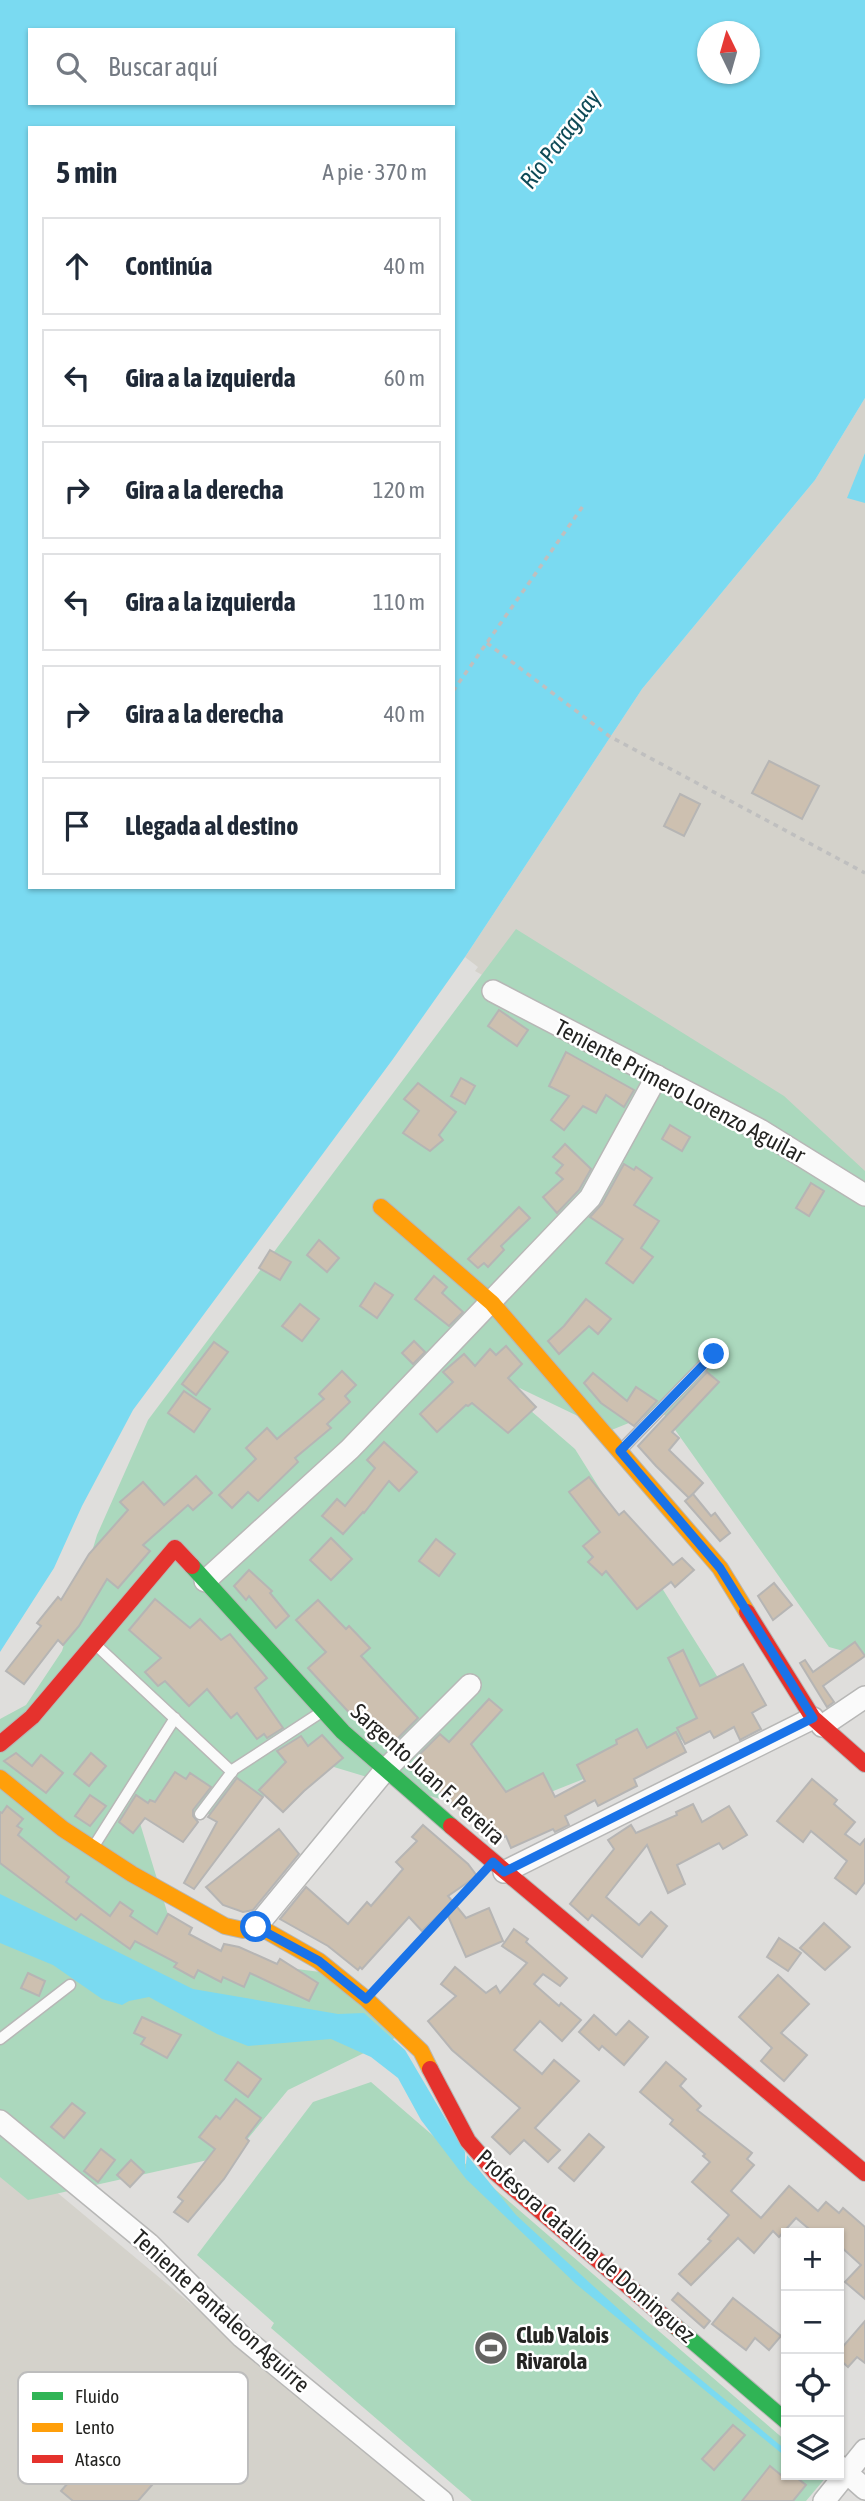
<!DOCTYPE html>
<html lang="es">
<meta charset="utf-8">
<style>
:root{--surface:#fff;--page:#f2f2f3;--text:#1f2937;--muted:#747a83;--line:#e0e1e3}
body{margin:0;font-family:"Asap Condensed",sans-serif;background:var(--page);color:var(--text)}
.controls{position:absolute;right:21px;bottom:21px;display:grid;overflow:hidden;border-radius:0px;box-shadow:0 2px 5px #0004}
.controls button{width:63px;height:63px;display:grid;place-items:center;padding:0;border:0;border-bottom:2px solid var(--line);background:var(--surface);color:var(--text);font:35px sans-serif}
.compass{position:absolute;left:697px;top:21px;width:63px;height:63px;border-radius:50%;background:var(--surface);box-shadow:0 2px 5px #0004;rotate:355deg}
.stop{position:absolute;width:21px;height:21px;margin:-16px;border:5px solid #1a73e8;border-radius:50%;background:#fff}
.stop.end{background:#1a73e8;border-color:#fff;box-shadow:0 2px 7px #0008}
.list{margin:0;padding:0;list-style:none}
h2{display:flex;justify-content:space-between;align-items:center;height:91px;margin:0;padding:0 28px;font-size:30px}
h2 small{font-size:23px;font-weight:400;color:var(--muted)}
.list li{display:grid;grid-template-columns:46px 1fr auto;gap:21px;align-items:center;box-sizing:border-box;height:98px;margin:0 14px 14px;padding:0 14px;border:2px solid var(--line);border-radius:0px}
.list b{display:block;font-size:26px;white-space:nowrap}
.list em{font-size:23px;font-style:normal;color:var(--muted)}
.icon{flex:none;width:38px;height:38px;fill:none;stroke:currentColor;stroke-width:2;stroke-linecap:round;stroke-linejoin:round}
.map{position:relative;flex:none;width:865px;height:2501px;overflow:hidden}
.search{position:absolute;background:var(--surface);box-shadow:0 2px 5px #0004;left:28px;top:28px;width:427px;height:77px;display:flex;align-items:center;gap:18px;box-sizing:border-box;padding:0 24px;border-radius:0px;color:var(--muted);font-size:26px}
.panel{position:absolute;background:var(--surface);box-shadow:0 2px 5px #0004;left:28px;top:126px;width:427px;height:763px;border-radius:0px}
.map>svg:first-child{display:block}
</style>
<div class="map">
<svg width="865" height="2501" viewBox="0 0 865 2501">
<rect width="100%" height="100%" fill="#dfdedc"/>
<!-- built -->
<g fill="#d4d2cb">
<path d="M865,391V1186L475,971L478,967L465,957L642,689L815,480L865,398Z"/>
<path d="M0,2145L428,2501H0Z"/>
</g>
<!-- green -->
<g fill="#abd8bd">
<path d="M516,929L784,1096L865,1171V1657L829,1647L661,1410L609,1431L486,1372L575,1449L742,1716L493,1815L314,1761L242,1811L139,1820L180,1954L328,1973L401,2035L288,2090L235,2154L28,2200L0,2177V1719L26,1705L62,1651L97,1535L148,1420Z"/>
<path d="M371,2082L786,2441V2475L827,2476L806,2501H472L271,2328L274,2323L197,2255L313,2102Z"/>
</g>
<!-- water -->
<g fill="#7adaf1" fill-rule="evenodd">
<path d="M0,0H865V398L815,480L642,689L465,957L393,1059L133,1410L82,1506L54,1568L0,1652ZM30,30H453V103H30ZM708,32H750V74H708ZM30,128H453V887H30Z"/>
<path d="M865,453V503L847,498Z"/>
<path d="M0,1894L193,1989L338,2014L364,2013L405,2050L465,2152V2171L467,2155L516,2215L579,2273L647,2335L786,2450V2457L576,2284L466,2179L421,2120L398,2078L371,2057L331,2039L248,2046L217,2034L149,1997L129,2001L122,2005L102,1999L53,1965L0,1943Z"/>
</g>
<!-- building -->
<g fill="#cdc0b0" stroke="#b6b5b4" stroke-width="2">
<path d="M769,761L819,786L802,819L752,793Z"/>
<path d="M680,794L700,804L684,836L664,826Z"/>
<path d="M499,1010L528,1030L517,1046L488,1026Z"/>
<path d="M566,1052L634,1090L624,1107L606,1095L596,1113L583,1106L564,1130L551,1120L569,1096L549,1086Z"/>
<path d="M461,1078L475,1086L465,1104L451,1096Z"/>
<path d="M418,1083L456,1112L439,1135L443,1140L430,1151L403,1133L419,1111L404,1099Z"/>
<path d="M670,1125L690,1137L682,1151L662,1139Z"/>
<path d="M565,1144L591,1169L579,1190L557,1213L543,1197L563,1179L556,1173L563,1165L553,1157Z"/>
<path d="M624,1164L634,1170L636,1167L652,1178L634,1205L659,1221L641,1248L653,1257L633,1283L606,1263L623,1239L590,1217L602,1204Z"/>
<path d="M811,1183L824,1191L809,1216L796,1208Z"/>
<path d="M519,1207L530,1218L501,1246L504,1250L488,1267L484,1263L478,1268L468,1259Z"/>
<path d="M319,1240L339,1258L327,1272L307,1255Z"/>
<path d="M270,1250L291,1262L280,1280L259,1268Z"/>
<path d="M434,1276L447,1287L442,1293L463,1312L449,1326L415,1299Z"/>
<path d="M375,1283L393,1295L377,1318L360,1306Z"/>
<path d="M586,1299L611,1319L598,1334L589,1326L559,1354L548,1341L564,1326Z"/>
<path d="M300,1304L319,1319L302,1341L282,1326Z"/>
<path d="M414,1341L425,1352L413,1364L402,1353Z"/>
<path d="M214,1342L228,1352L196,1395L182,1384Z"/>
<path d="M506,1346L522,1364L508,1378L536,1407L508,1433L472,1403L468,1406L466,1405L437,1432L420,1414L453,1382L443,1372L464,1354L475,1366L490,1349L496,1355Z"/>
<path d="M342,1371L356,1385L345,1396L350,1402L327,1424L331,1428L295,1458L298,1462L258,1501L248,1492L232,1508L219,1495L256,1459L246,1448L267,1428L277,1439L324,1399L319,1394Z"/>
<path d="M707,1372L719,1382L672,1432L679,1438L669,1450L703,1483L689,1498L656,1466L638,1446Z"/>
<path d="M593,1373L627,1401L636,1387L657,1401L634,1426L601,1403L584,1383Z"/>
<path d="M184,1391L210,1409L194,1432L168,1413Z"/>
<path d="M384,1442L417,1472L399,1491L389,1481L364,1513L363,1512L343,1534L322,1516L337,1499L345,1506L375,1468L367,1460Z"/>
<path d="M196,1476L212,1493L193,1510L188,1505L143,1545L150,1551L118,1588L107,1579L79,1626L63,1645L58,1640L24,1684L6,1671L41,1626L37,1623L58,1597L61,1600L89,1554L128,1510L120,1502L143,1482L164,1505Z"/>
<path d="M589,1477L619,1515L624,1511L673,1565L682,1558L694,1570L675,1587L671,1582L637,1609L606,1571L602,1575L588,1562L593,1557L583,1546L600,1532L569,1492Z"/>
<path d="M693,1494L711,1516L715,1513L730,1533L720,1541L685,1501Z"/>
<path d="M331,1538L352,1559L331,1580L310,1560Z"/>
<path d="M436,1539L455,1554L439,1576L419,1561Z"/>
<path d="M249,1570L272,1591L270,1593L289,1616L276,1628L249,1596L246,1600L234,1586Z"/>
<path d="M774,1583L792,1605L773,1620L758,1596Z"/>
<path d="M155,1599L190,1628L200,1619L221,1640L230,1634L267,1678L255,1688L283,1728L267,1738L264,1734L257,1739L237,1713L231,1718L207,1689L189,1706L165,1681L158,1686L145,1672L161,1658L129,1630Z"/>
<path d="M318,1600L346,1629L349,1626L370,1648L361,1656L418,1718L389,1747L368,1725L365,1728L355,1719L308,1668L326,1652L296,1620Z"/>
<path d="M855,1642L865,1656L823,1686L834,1702L827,1707L800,1663L805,1660L813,1672Z"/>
<path d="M683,1650L700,1686L743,1664L766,1705L752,1713L761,1729L740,1740L734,1727L714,1738L710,1731L685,1744L677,1728L697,1718L668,1658Z"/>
<path d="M489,1699L502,1710L471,1744L506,1792L543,1773L555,1797L585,1781L577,1765L617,1744L616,1740L637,1729L647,1748L676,1732L686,1752L634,1779L637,1786L598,1806L595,1800L565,1816L569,1825L555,1832L553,1829L511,1848L506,1836L495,1841L419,1774L427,1766L417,1757L440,1734L449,1742Z"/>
<path d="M322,1735L343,1758L304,1791L283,1812L259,1790L286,1762L277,1751L301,1736L308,1746Z"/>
<path d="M16,1753L32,1766L41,1755L63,1773L46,1793L4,1761Z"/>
<path d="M91,1753L106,1766L89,1786L74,1774Z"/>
<path d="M175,1772L186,1779L190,1773L211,1787L193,1810V1816L198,1822L183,1842L145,1818L133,1833L119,1822L136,1795L148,1803L150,1800L155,1802Z"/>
<path d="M237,1778L263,1797L194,1889L184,1883L217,1822L208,1817Z"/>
<path d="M812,1779L837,1800L834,1804L855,1822L845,1834L860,1845L865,1839V1882L856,1894L835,1878L847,1861L811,1831L803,1842L777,1821Z"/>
<path d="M90,1795L106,1806L90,1826L75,1816Z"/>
<path d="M693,1804L702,1822L729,1806L747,1835L723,1849L719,1843L677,1865L685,1884L668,1893L647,1845L606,1897L639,1925L651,1912L667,1926L642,1957L592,1915L588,1920L570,1904L614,1849L608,1840L631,1825L636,1833L677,1815L676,1812Z"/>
<path d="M7,1806L23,1819L17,1826L22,1829L18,1835L69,1877L66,1882L110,1916L120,1902L133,1911L130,1916L157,1934L168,1914L192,1928L189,1934L221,1951L224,1944L239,1947L277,1964L280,1959L318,1983L309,2001L250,1973L244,1987L223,1977L221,1982L198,1970L194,1978L174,1967L177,1963L135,1941L130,1949L81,1914L76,1920L0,1863V1812L2,1813Z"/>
<path d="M423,1825L468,1864L477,1876L448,1896L466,1918L489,1908L503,1941L466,1957L445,1909L422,1931L409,1917L362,1969L360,1967L358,1970L328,1946L280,1919L306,1887L348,1924L367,1902L371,1906L403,1869L396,1862L417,1841L412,1837Z"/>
<path d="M279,1829L299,1854L253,1910L243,1912L223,1905L206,1887Z"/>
<path d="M824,1923L850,1947L825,1970L800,1948Z"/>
<path d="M514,1929L528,1939L526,1942L567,1978L560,1986L543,1974L534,1984L559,2006L561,2003L581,2020L562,2041L540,2021L514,2050L542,2074L554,2060L579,2081L535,2128L560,2150L548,2162L524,2140L510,2154L492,2137L520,2108L452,2050L428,2021L456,1996L441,1984L455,1967L486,1993L496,1986L500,1993L527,1963L502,1946Z"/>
<path d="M779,1938L801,1953L788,1971L767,1957Z"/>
<path d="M28,1973L45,1981L39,1996L21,1988Z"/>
<path d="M778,1975L809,2004L781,2033L807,2055L784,2081L761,2061L772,2048L739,2017Z"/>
<path d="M594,2015L616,2035L629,2021L648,2037L624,2065L602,2046L599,2050L579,2032Z"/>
<path d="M142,2017L181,2035L167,2058L141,2044L145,2038L134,2033Z"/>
<path d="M238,2062L261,2079L248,2097L225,2080Z"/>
<path d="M666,2062L686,2079L680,2086L701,2106L697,2110L752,2153L747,2159L754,2165L731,2191L761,2218L789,2186L818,2211L826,2202L839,2213L843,2208L865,2227V2299L845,2282L861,2265L839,2245V2233H814L796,2218L779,2237L773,2231L754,2253L738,2238L691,2285L679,2274L711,2241L708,2239L729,2215L692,2182L710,2162L703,2156L705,2154L670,2124L673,2120L640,2092Z"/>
<path d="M236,2099L261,2118L246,2138L249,2141L224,2179L188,2222L174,2212L183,2201L178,2197L215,2149L199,2137L216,2116L220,2119Z"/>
<path d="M72,2103L85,2113L64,2138L51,2127Z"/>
<path d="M589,2134L604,2147L574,2181L559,2168Z"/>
<path d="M101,2149L115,2160L98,2182L84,2171Z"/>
<path d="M131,2160L144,2172L130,2187L117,2175Z"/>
<path d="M678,2293L710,2321L704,2328L672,2300Z"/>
<path d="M733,2298L781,2336L769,2350L755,2338L746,2350L712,2324Z"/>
<path d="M865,2321V2363L857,2357L848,2367L839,2359V2351Z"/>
<path d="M131,2411L180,2453L138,2501H73L61,2491Z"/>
<path d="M733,2425L745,2435L714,2470L702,2459Z"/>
<path d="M770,2466L781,2475L786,2469V2475H793L806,2485L793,2501H742Z"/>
</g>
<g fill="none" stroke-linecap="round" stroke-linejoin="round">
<!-- lane casing -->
<g stroke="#b7b7b6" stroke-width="13">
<g id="lane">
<path d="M622,1449L714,1354"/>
<path d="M96,1645L232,1772"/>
<path d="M200,1814L234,1769L323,1711"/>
<path d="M94,1846L175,1718"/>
<path d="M0,2039L70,1985"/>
</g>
</g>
<!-- street casing -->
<g stroke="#b7b7b6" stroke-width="24">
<g id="street">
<path d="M493,991L760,1130L865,1195"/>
<path d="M205,1581L350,1449L590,1198L657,1076"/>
<path d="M822,1726L865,1697"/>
<path d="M504,1872L813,1718"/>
<path d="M256,1927L386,1769L470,1685"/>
<path d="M0,2121L149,2244L242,2337L442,2501"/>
<path d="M839,2466L865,2489"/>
<path d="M824,2501L865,2450"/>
</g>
</g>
<!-- fast casing -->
<g stroke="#b7b7b6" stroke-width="18">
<g id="fast">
<path d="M192,1566L343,1732L451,1826"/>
<path d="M676,2327L786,2421"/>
</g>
</g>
<!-- slow casing -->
<g stroke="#b7b7b6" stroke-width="18">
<g id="slow">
<path d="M381,1207L492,1303L720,1568L747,1612"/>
<path d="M0,1778L63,1829L132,1874L225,1926L243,1930L256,1927L263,1929L319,1961L366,1999L421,2051L430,2069"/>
</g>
</g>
<!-- jam casing -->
<g stroke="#b7b7b6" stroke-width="18">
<g id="jam">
<path d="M747,1612L813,1718L865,1764"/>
<path d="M0,1744L32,1717L175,1548L192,1566"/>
<path d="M451,1826L865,2173"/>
<path d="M430,2069L468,2141L496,2173L676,2327"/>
</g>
</g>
<!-- path -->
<g stroke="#bfbfbf" stroke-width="3.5" stroke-dasharray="5 5" stroke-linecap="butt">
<path d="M487,643L609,736L865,873"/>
<path d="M453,691L583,506"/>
<path d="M382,1982L477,1880"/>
</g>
<!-- lane -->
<use href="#lane" stroke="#fafafa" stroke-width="10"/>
<!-- street -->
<use href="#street" stroke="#fafafa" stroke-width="21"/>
<!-- fast -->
<use href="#fast" stroke="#30b455" stroke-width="16"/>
<!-- slow -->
<use href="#slow" stroke="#ff9f0a" stroke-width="16"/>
<!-- jam -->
<use href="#jam" stroke="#e5322d" stroke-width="16"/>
</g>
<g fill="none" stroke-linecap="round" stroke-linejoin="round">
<!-- route -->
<path stroke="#1a73e8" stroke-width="9" d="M256,1927L319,1961L366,1999L493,1862L504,1872L813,1718L720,1568L620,1451L714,1354"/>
</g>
<!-- icons -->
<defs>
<g id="stadium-disc" transform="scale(1.75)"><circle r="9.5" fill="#656563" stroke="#fff"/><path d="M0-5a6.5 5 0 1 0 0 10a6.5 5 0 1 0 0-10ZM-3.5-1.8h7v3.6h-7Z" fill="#fff"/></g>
</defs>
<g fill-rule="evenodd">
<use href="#stadium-disc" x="491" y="2348"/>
</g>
<g text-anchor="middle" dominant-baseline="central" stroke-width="5" stroke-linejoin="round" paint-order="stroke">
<!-- street labels -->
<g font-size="23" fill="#242422" stroke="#fff">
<text transform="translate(680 1091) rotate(28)">Teniente Primero Lorenzo Aguilar</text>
<text transform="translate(428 1774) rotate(42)">Sargento Juan F. Pereira</text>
<text transform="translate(586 2246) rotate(41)">Profesora Catalina de Dominguez</text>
<text transform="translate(221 2311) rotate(42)">Teniente Pantaleon Aguirre</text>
</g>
<!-- poi labels -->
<g font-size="23" font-weight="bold" fill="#242422" stroke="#fff" text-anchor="start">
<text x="516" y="2335">Club Valois<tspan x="516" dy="26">Rivarola</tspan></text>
</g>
<!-- water labels -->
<g font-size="24" font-style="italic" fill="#0e4a57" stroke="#fff">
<text transform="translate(560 139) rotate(-53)">Río Paraguay</text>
</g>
</g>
<!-- legend -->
<rect x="18" y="2372" width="230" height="112" rx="10" fill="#fff" stroke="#bdbdbd" stroke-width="2"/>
<rect x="32" y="2392" width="31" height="8" fill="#30b455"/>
<rect x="32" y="2423" width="31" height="9" fill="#ff9f0a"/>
<rect x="32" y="2455" width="31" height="8" fill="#e5322d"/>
<g font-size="19" fill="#242422">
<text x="75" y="2403">Fluido</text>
<text x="75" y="2434">Lento</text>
<text x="75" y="2466">Atasco</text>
</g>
</svg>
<div class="controls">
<button>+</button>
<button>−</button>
<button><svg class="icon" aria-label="locate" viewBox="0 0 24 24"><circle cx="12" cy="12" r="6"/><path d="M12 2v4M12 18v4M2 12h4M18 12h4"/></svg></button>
<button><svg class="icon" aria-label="layers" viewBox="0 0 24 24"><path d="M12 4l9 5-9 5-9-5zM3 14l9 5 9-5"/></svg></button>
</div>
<svg class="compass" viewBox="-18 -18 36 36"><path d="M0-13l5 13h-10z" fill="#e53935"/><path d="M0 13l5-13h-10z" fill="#747a83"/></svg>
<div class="stop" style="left:256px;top:1927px"></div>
<div class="stop end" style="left:714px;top:1354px"></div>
<div class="search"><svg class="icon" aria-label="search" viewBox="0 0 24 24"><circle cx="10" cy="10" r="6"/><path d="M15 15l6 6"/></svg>Buscar aquí</div>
<section class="panel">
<h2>5 min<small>A pie · 370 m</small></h2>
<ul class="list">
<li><svg class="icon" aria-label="ahead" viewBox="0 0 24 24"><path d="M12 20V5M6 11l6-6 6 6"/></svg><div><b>Continúa</b></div><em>40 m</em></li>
<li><svg class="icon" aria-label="left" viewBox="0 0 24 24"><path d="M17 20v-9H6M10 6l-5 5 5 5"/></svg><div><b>Gira a la izquierda</b></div><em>60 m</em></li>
<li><svg class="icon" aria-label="right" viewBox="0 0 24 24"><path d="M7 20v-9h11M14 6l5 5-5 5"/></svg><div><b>Gira a la derecha</b></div><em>120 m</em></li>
<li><svg class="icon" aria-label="left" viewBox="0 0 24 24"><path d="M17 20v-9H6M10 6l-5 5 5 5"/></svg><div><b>Gira a la izquierda</b></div><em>110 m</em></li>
<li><svg class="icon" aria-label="right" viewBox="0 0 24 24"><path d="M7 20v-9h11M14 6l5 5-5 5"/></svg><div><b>Gira a la derecha</b></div><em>40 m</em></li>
<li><svg class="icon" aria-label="arrive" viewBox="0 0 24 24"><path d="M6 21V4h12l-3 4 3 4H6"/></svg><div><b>Llegada al destino</b></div></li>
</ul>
</section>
</div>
